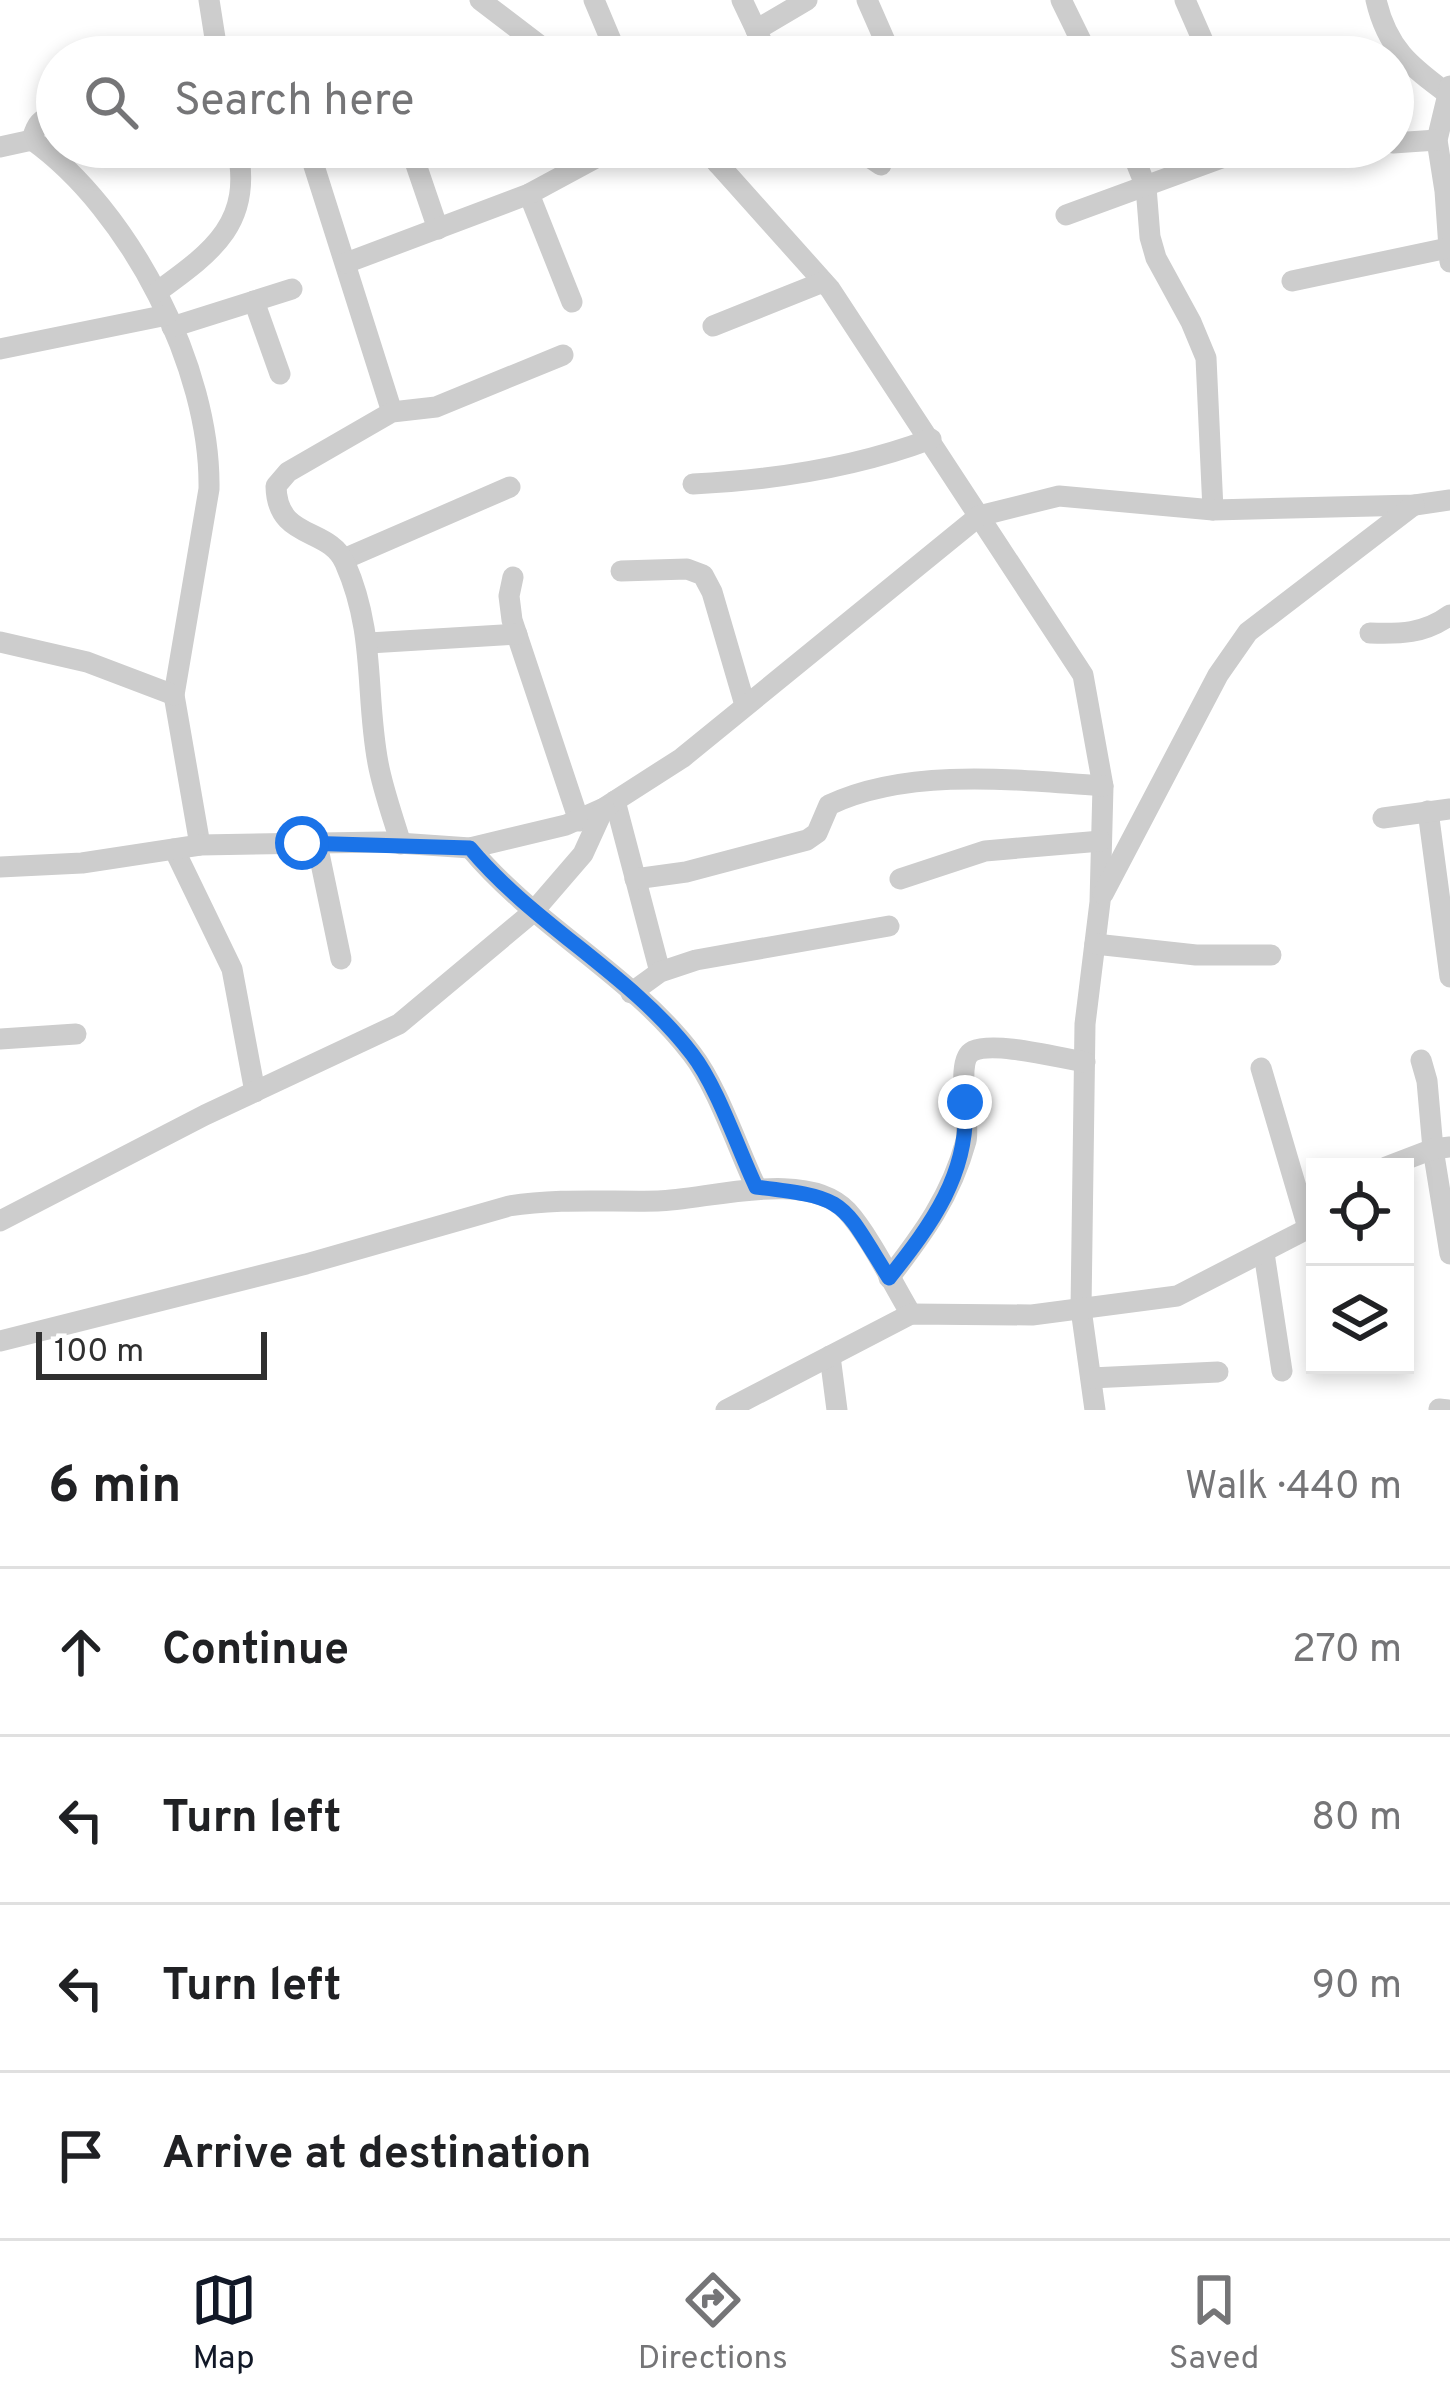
<!DOCTYPE html>
<meta charset="utf-8">
<style>
:root{--surface:#fff;--page:#f2f2f2;--text:#202124;--muted:#757577;--line:#e0e0e0;--accent:#111827}
body{margin:0;font-family:Overpass,sans-serif;background:var(--page);color:var(--text)}
.controls{position:absolute;right:36px;bottom:36px;display:grid;overflow:hidden;border-radius:0px;box-shadow:0 6px 18px #0003}
.controls button{width:108px;height:108px;display:grid;place-items:center;padding:0;border:0;border-bottom:3px solid var(--line);background:var(--surface);color:var(--text);font:60px sans-serif}
.scale{position:absolute;left:36px;bottom:30px;width:231px;box-sizing:border-box;padding-left:12px;border:6px solid #303030;border-top:0;font-size:33px;line-height:42px;white-space:nowrap;color:#303030;-webkit-text-stroke:9px #fff;paint-order:stroke}
.stop{position:absolute;width:36px;height:36px;margin:-27px;border:9px solid #1a73e8;border-radius:50%;background:#fff}
.stop.end{background:#1a73e8;border-color:#fff;box-shadow:0 3px 12px #0008}
.list{margin:0;padding:0;list-style:none}
h2{display:flex;justify-content:space-between;align-items:center;height:156px;margin:0;padding:0 48px;font-size:51px}
h2 small{font-size:39px;font-weight:400;color:var(--muted)}
.list li{display:grid;grid-template-columns:78px 1fr auto;gap:36px;align-items:center;box-sizing:border-box;height:168px;padding:0 48px;border-top:3px solid var(--line)}
.list b{display:block;font-size:45px;white-space:nowrap}
.list em{font-size:39px;font-style:normal;color:var(--muted)}
.icon{flex:none;width:66px;height:66px;fill:none;stroke:currentColor;stroke-width:2;stroke-linecap:round;stroke-linejoin:round}
.map{position:relative;flex:none;width:1450px;height:1410px;overflow:hidden}
.search{position:absolute;background:var(--surface);box-shadow:0 6px 18px #0003;left:36px;right:36px;top:36px;height:132px;display:flex;align-items:center;gap:30px;box-sizing:border-box;padding:0 42px;border-radius:66px;color:var(--muted);font-size:45px}
.sheet{height:828px;background:var(--surface)}
nav{display:flex;justify-content:space-around;align-items:center;box-sizing:border-box;height:168px;border-top:3px solid var(--line);background:var(--surface);font-size:33px;color:var(--muted)}
nav a{display:grid;justify-items:center;gap:6px}
nav .on{color:var(--accent)}
.map>svg:first-child{display:block}
</style>
<div class="map">
<svg width="1450" height="1410" viewBox="0 0 1450 1410">
<rect width="100%" height="100%" fill="#fff"/>
<g fill="none" stroke-linecap="round" stroke-linejoin="round">
<!-- minor -->
<g stroke="#cdcdcd" stroke-width="21">
<path d="M209,0L218,57"/>
<path d="M480,0L555,57"/>
<path d="M594,0L618,57"/>
<path d="M742,0L769,57"/>
<path d="M867,0L892,57"/>
<path d="M1061,0L1089,57"/>
<path d="M1185,0L1210,57"/>
<path d="M1376,0C1387,48 1410,66 1448,94"/>
<path d="M756,30L807,0"/>
<path d="M493,57L529,38"/>
<path d="M1450,86L1437,140L1445,191L1450,262"/>
<path d="M32,140C36,124 40,118 57,116"/>
<path d="M1393,143L1437,140"/>
<path d="M0,147L32,140C130,210 211,368 209,489L174,695L200,845"/>
<path d="M308,147L392,412"/>
<path d="M410,147L438,229"/>
<path d="M703,147L830,289L1083,675L1103,786L1100,902L1085,1024L1081,1309L1095,1410"/>
<path d="M854,147L881,165"/>
<path d="M1130,147L1146,187L1150,237L1156,258L1191,322L1206,358L1213,510"/>
<path d="M718,164L738,147"/>
<path d="M529,194L572,302"/>
<path d="M1066,215L1249,148L1324,147"/>
<path d="M346,263L529,194L616,147"/>
<path d="M1292,281L1448,248"/>
<path d="M157,292C212,252 254,223 237,147"/>
<path d="M254,301L280,374"/>
<path d="M713,326L823,282"/>
<path d="M172,327L292,289"/>
<path d="M0,349L167,315"/>
<path d="M693,484C775,480 854,468 931,439"/>
<path d="M344,559L510,487"/>
<path d="M621,571L687,569L703,575L712,592L745,705"/>
<path d="M513,577L509,596L512,620L579,821"/>
<path d="M1370,633C1400,634 1424,634 1450,615"/>
<path d="M0,642L87,662L174,695"/>
<path d="M369,643L517,634"/>
<path d="M615,801L660,972"/>
<path d="M1428,811L1450,977"/>
<path d="M1383,818L1450,809"/>
<path d="M317,844L341,959"/>
<path d="M401,844C393,817 383,790 378,763C365,694 376,633 345,563C329,526 277,541 276,486L288,472L392,412L436,407L563,355"/>
<path d="M470,848C535,926 632,975 692,1054C717,1086 738,1149 756,1187"/>
<path d="M174,849L232,969L255,1092"/>
<path d="M0,867L82,863L200,845L384,842L470,848L566,825L604,808L682,758L979,516L1059,496L1213,510L1415,505L1450,500"/>
<path d="M635,879L686,872L807,840L817,833L829,805C909,767 1018,780 1103,786"/>
<path d="M900,879L985,851L1101,841"/>
<path d="M1103,894L1218,675L1248,632L1414,505"/>
<path d="M1095,944L1196,955H1271"/>
<path d="M631,993L660,972L696,960L889,926"/>
<path d="M0,1039L76,1034"/>
<path d="M1421,1060L1427,1081L1433,1149L1450,1254"/>
<path d="M1261,1068L1309,1231"/>
<path d="M1386,1167L1433,1149L1450,1147"/>
<path d="M0,1221L205,1115L399,1024L533,912L583,854L604,808"/>
<path d="M1264,1253L1282,1371"/>
<path d="M889,1278C923,1234 951,1196 966,1141C971,1122 954,1060 973,1051C995,1041 1059,1058 1085,1062"/>
<path d="M0,1341L306,1264L509,1206C558,1198 608,1202 658,1201C707,1200 807,1168 847,1211C869,1235 893,1284 911,1314"/>
<path d="M830,1356L837,1410"/>
<path d="M1091,1378L1218,1372"/>
<path d="M1439,1409L1448,1410"/>
<path d="M726,1410L911,1314L1032,1315L1177,1296L1315,1225"/>
</g>
</g>
<g fill="none" stroke-linecap="round" stroke-linejoin="round">
<!-- route -->
<path stroke="#1a73e8" stroke-width="15" d="M302,843L470,848C535,926 631,974 692,1054C717,1086 738,1149 756,1187C849,1198 840,1200 889,1278C931,1225 970,1173 965,1102"/>
</g>
</svg>
<div class="controls">
<button><svg class="icon" aria-label="locate" viewBox="0 0 24 24"><circle cx="12" cy="12" r="6"/><path d="M12 2v4M12 18v4M2 12h4M18 12h4"/></svg></button>
<button><svg class="icon" aria-label="layers" viewBox="0 0 24 24"><path d="M12 4l9 5-9 5-9-5zM3 14l9 5 9-5"/></svg></button>
</div>
<div class="scale">100 m</div>
<div class="stop" style="left:302px;top:843px"></div>
<div class="stop end" style="left:965px;top:1102px"></div>
<div class="search"><svg class="icon" aria-label="search" viewBox="0 0 24 24"><circle cx="10" cy="10" r="6"/><path d="M15 15l6 6"/></svg>Search here</div>
</div>
<section class="sheet">
<h2>6 min<small>Walk · 440 m</small></h2>
<ul class="list">
<li><svg class="icon" aria-label="ahead" viewBox="0 0 24 24"><path d="M12 20V5M6 11l6-6 6 6"/></svg><div><b>Continue</b></div><em>270 m</em></li>
<li><svg class="icon" aria-label="left" viewBox="0 0 24 24"><path d="M17 20v-9H6M10 6l-5 5 5 5"/></svg><div><b>Turn left</b></div><em>80 m</em></li>
<li><svg class="icon" aria-label="left" viewBox="0 0 24 24"><path d="M17 20v-9H6M10 6l-5 5 5 5"/></svg><div><b>Turn left</b></div><em>90 m</em></li>
<li><svg class="icon" aria-label="arrive" viewBox="0 0 24 24"><path d="M6 21V4h12l-3 4 3 4H6"/></svg><div><b>Arrive at destination</b></div></li>
</ul>
</section>
<nav>
<a class="on"><svg class="icon" aria-label="map" viewBox="0 0 24 24"><path d="M3 6l6-2 6 2 6-2v14l-6 2-6-2-6 2zM9 4v14M15 6v14"/></svg>Map</a>
<a><svg class="icon" aria-label="directions" viewBox="0 0 24 24"><path d="M12 3l9 9-9 9-9-9zM9 14v-3h6M13 9l2 2-2 2"/></svg>Directions</a>
<a><svg class="icon" aria-label="saved" viewBox="0 0 24 24"><path d="M7 4h10v16l-5-4-5 4z"/></svg>Saved</a>
</nav>
